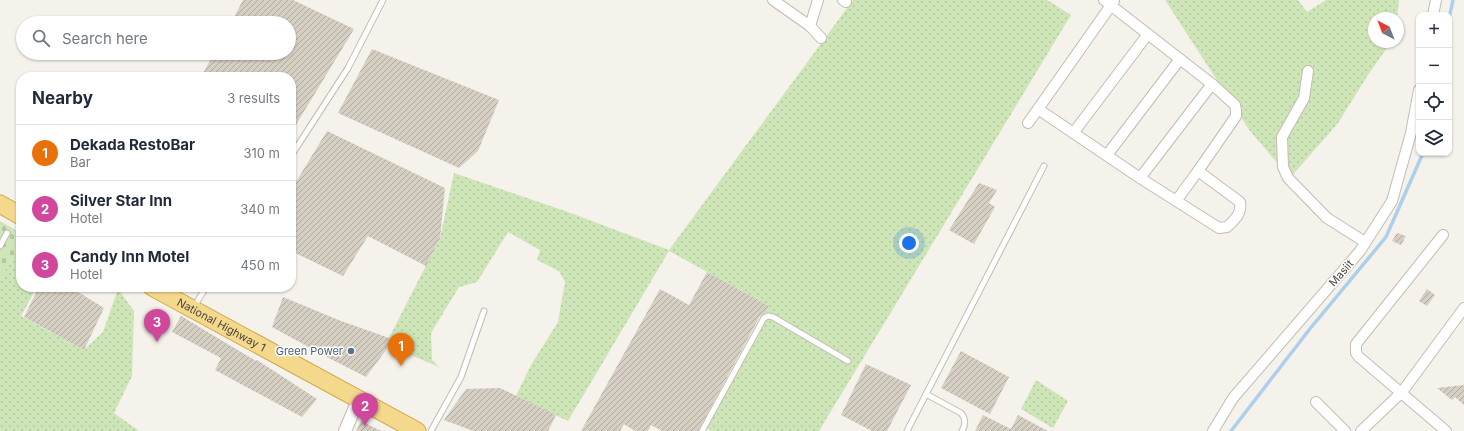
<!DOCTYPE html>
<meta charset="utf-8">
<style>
:root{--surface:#fff;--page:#f6f6f7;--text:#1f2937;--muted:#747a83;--line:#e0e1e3;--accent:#d93025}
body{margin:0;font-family:Inter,sans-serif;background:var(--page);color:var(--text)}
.controls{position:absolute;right:12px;top:12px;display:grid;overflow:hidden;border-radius:8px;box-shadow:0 1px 3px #0004}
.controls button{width:36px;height:36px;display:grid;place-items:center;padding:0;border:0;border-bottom:1px solid var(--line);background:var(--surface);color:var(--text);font:20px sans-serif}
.compass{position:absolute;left:1368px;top:12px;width:36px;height:36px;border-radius:50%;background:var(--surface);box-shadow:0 1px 3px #0004;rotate:318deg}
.you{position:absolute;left:909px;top:243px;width:14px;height:14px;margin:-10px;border:3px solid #fff;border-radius:50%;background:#1a73e8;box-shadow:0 0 0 6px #1a73e833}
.badge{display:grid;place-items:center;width:26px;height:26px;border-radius:50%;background:var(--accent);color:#fff;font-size:13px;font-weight:700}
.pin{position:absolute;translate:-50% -33px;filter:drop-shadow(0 1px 2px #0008)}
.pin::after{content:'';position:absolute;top:21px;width:14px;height:12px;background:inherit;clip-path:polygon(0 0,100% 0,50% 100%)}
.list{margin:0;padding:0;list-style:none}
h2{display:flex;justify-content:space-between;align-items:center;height:52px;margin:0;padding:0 16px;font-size:17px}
h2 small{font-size:13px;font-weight:400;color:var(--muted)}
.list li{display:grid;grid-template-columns:26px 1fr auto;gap:12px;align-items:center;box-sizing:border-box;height:56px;padding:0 16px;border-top:1px solid var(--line)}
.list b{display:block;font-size:15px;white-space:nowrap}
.list p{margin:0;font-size:13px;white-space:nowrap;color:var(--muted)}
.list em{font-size:13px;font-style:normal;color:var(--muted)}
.icon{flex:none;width:22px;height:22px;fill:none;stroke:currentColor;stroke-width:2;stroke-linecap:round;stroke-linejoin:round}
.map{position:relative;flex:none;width:1464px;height:431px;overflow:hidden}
.search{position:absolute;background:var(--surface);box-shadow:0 1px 3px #0004;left:16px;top:16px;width:280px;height:44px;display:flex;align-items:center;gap:10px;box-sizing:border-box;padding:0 14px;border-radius:22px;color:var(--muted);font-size:15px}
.panel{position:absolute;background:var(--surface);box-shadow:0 1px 3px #0004;left:16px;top:72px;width:280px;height:220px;border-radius:16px}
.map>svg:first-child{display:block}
</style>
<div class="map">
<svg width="1464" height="431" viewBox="0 0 1464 431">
<defs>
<pattern id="grass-dots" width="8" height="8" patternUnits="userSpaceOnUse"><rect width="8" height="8" fill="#cee5b8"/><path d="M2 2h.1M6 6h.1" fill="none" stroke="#b2c69f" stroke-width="1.8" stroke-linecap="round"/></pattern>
<pattern id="cemetery-stones" width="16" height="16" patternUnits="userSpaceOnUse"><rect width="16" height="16" fill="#cee5b8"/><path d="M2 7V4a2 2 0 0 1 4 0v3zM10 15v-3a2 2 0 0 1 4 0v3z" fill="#b2c69f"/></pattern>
<pattern id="building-hatch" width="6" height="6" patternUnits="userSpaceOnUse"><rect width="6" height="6" fill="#d5cec2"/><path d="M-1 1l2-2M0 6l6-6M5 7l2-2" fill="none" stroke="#afa99f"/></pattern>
</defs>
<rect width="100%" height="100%" fill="#f4f2eb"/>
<!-- grass -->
<g fill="url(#grass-dots)">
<path d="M853,0H1047L1071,15L819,431H712L704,427L769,306L669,251L568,421L516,396L531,365L558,322L565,282L559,271L537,260L540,250L508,232L477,282L459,287L431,333L432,360L439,367L389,346V338L440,238L454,173L568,212L669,250Z"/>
<path d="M1165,0H1298L1307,12L1326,0H1399L1397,18H1374V42H1391L1368,75L1338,123L1290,178L1250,131Z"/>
<path d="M21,241V287H37L21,316L84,350L103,332L118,289L134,311L132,376L114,413L139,431H0V280Z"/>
<path d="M1036,380L1068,401L1053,428L1021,409Z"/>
</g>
<!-- cemetery -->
<path fill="url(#cemetery-stones)" d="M0,221L21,233V241L0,280Z"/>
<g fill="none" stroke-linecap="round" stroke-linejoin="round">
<!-- stream -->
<g stroke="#adcfeb" stroke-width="3.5">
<path d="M1449,19L1453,0"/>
<path d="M1231,431L1309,330L1386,237L1423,153"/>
</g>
</g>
<!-- building -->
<g fill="url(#building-hatch)">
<path d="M243,0H293L354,29L291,133V77H201L214,53H289V23H231Z"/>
<path d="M372,49L499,100L478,151L459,168L338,113Z"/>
<path d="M327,131L445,188L440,238L426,266L368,236L343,276L291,251V190Z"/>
<path d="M979,183L997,190L989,203L995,207L974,244L949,230Z"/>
<path d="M1397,233L1406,236L1401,245L1392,241Z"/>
<path d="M707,272L769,306L765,313L760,316L698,431H662L651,425L648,431H635L624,424L620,431H581L660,289L689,305Z"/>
<path d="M39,287H70L104,308L84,350L24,317Z"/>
<path d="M1427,289L1435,295L1427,306L1419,301Z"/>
<path d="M283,297L341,321L389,338V346L366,377L323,355L272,327Z"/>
<path d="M181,316L256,361L257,360L317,399L302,417L215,370L221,358L172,332Z"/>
<path d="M961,351L1009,377L990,414L941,388Z"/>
<path d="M866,364L911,385L887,431H872L841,415Z"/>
<path d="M1464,385V405L1455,397L1452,400L1437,388Z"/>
<path d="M500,388L556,415L548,431H473L444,420L466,389Z"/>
<path d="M983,415L1011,429L1018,415L1048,431H975Z"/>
<path d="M361,421L381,431H356Z"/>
</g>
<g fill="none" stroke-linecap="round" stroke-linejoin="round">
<!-- service casing -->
<g stroke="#c2bdb1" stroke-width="7">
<g id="service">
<path d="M291,156L348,68L383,0"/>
<path d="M0,246L7,233"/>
<path d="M194,307L206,287"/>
<path d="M926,394L961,413C966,419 966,424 962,431"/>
<path d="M431,431L461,377L484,311"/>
<path d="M702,431L764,318L768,316L773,317L848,361"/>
<path d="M907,431L1044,166"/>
</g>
</g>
<!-- minor casing -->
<g stroke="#c2bdb1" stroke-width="12">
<g id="minor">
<path d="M773,0L810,26L818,0"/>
<path d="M843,0L846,2"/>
<path d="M1433,15L1436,0"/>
<path d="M810,26L821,38"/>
<path d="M1308,71L1304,98L1282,137L1283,167L1288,178L1327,218L1365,242"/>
<path d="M1038,109L1114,1"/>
<path d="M1028,123L1038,109L1140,178L1219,228L1227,227C1235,219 1242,214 1240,202L1198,171L1236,116V110L1235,105L1212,84L1104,0"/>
<path d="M1074,132L1148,34"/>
<path d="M1107,155L1180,59"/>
<path d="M1140,178L1212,84"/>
<path d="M1176,201L1198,171"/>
<path d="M1443,235L1356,344V353L1359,357L1446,431"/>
<path d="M1316,402L1345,431"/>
<path d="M1213,431L1233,398L1360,251L1392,201L1411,133L1419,90"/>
<path d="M1361,431L1402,392L1464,308"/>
</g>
</g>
<!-- tertiary casing -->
<g stroke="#c2bdb1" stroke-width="14">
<path id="tertiary" d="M345,431L359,398"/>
</g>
<!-- trunk casing -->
<g stroke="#d2a648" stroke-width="19">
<g id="trunk">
<path d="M0,204L21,216"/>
<path id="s1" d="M152,287L417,431"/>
</g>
</g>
<!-- service -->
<use href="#service" stroke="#fff" stroke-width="5"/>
<!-- minor -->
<use href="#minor" stroke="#fff" stroke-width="10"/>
<!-- tertiary -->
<use href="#tertiary" stroke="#fff" stroke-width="12"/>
<!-- trunk -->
<use href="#trunk" stroke="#f4d98d" stroke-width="17"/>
</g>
<!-- markers -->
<circle fill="#5c6f8a" stroke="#fff" stroke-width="1.5" cx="351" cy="351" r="4"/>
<g text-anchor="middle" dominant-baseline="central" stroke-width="3" stroke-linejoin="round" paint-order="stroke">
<!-- street labels -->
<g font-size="11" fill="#48433a" stroke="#fff">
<text transform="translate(1341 273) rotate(-49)">Masiit</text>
<text stroke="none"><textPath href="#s1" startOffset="79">National Highway 1</textPath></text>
</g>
<!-- service labels -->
<g font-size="11" fill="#4e5e75" stroke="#fff" text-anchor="end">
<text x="343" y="351">Green Power</text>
</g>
</g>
</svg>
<div class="controls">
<button>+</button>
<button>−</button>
<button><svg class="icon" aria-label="locate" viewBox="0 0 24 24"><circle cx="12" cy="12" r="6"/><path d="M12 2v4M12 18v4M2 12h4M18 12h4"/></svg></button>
<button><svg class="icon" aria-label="layers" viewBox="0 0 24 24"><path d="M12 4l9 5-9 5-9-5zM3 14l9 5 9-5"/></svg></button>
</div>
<svg class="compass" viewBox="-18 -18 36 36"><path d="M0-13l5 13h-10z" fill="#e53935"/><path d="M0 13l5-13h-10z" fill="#747a83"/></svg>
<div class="you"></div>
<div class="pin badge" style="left:401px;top:366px;background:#e8710a">1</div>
<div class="pin badge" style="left:365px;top:426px;background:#d1479c">2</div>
<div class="pin badge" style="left:157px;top:342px;background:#d1479c">3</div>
<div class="search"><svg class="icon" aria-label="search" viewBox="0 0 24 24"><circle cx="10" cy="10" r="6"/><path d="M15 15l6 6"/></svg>Search here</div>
<section class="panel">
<h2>Nearby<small>3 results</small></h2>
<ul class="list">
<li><span class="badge" style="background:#e8710a">1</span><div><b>Dekada RestoBar</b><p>Bar</p></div><em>310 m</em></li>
<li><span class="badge" style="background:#d1479c">2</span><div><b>Silver Star Inn</b><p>Hotel</p></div><em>340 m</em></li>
<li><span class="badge" style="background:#d1479c">3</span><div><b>Candy Inn Motel</b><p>Hotel</p></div><em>450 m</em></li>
</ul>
</section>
</div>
